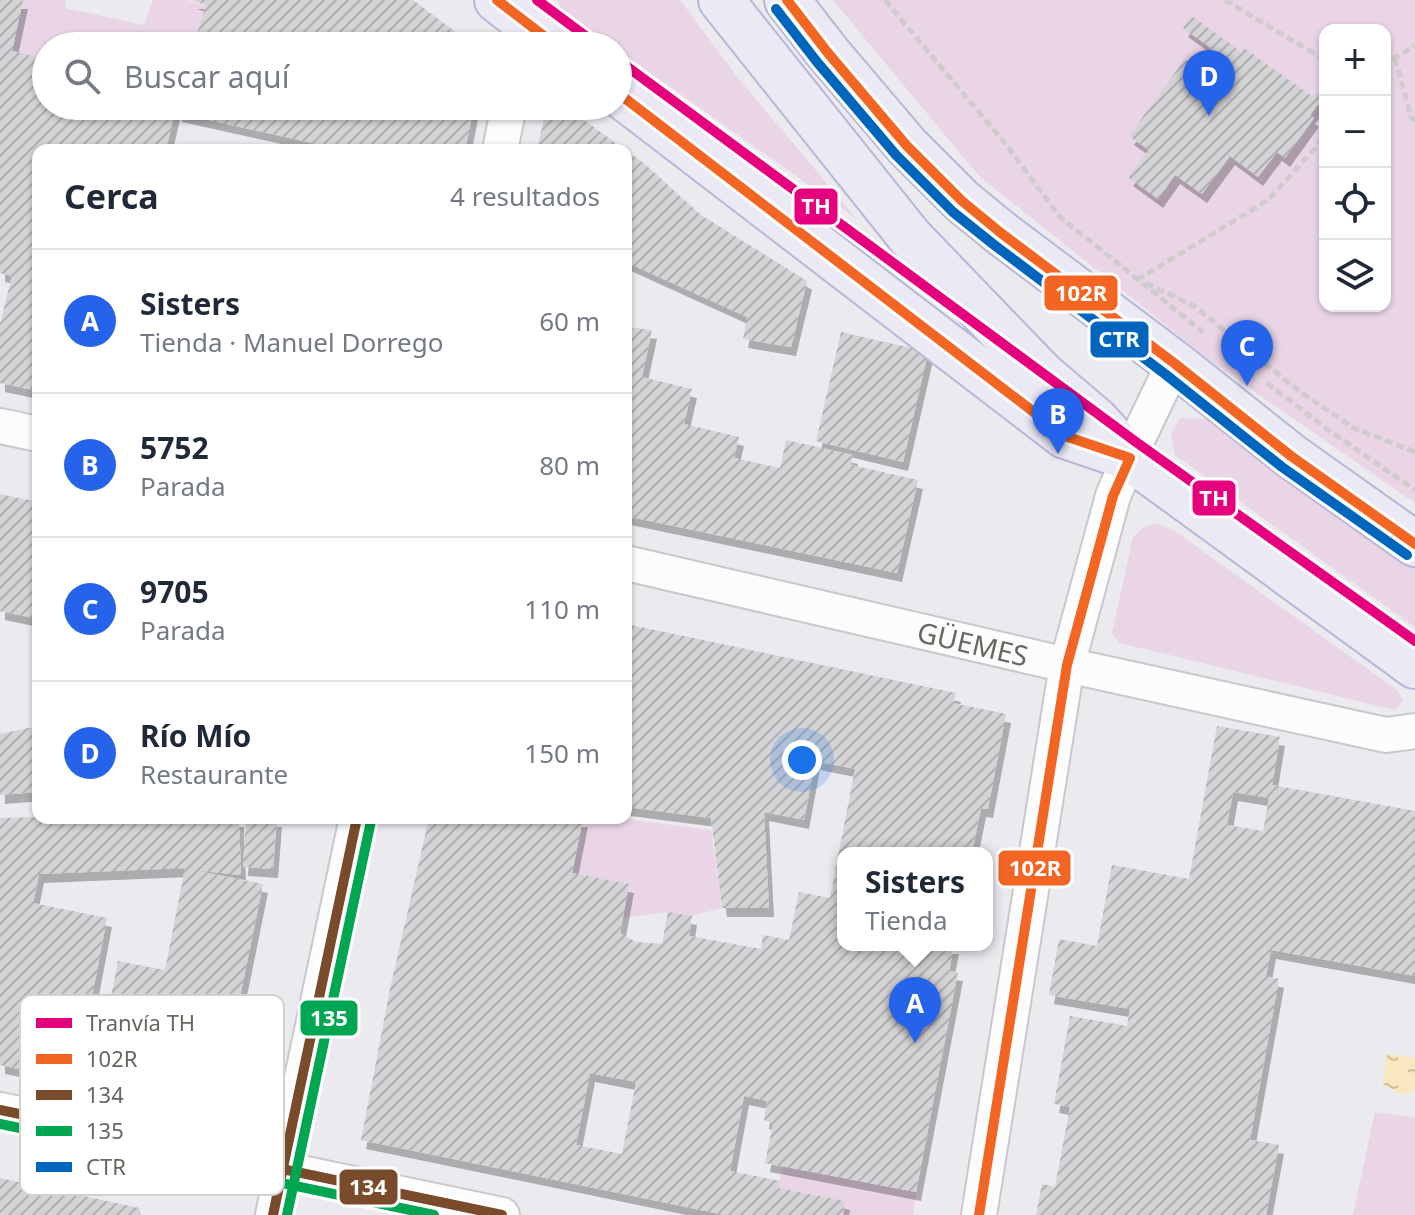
<!DOCTYPE html>
<html lang="es">
<meta charset="utf-8">
<style>
:root{--surface:#fff;--page:#f6f6f7;--text:#1f2937;--muted:#747a83;--line:#e0e1e3;--accent:#2563eb}
body{margin:0;font-family:"Noto Sans",sans-serif;background:var(--page);color:var(--text)}
.controls{position:absolute;right:24px;top:24px;display:grid;overflow:hidden;border-radius:16px;box-shadow:0 2px 6px #0004}
.controls button{width:72px;height:72px;display:grid;place-items:center;padding:0;border:0;border-bottom:2px solid var(--line);background:var(--surface);color:var(--text);font:40px sans-serif}
.you{position:absolute;left:802px;top:760px;width:28px;height:28px;margin:-20px;border:6px solid #fff;border-radius:50%;background:#1a73e8;box-shadow:0 0 0 12px #1a73e833}
.badge{display:grid;place-items:center;width:52px;height:52px;border-radius:50%;background:var(--accent);color:#fff;font-size:26px;font-weight:700}
.pin{position:absolute;translate:-50% -66px;filter:drop-shadow(0 2px 4px #0008)}
.pin::after{content:'';position:absolute;top:42px;width:28px;height:24px;background:inherit;clip-path:polygon(0 0,100% 0,50% 100%)}
.popup{position:absolute;left:837px;top:847px;width:156px;height:104px;box-sizing:border-box;display:grid;place-content:center;border-radius:16px;background:var(--surface);filter:drop-shadow(0 2px 6px #0005);font-size:26px;white-space:nowrap;color:var(--muted)}
.popup b{font-size:30px;color:var(--text)}
.popup::after{content:'';position:absolute;left:50%;top:100%;margin-left:-16px;border:16px solid transparent;border-top-color:var(--surface)}
.list{margin:0;padding:0;list-style:none}
h2{display:flex;justify-content:space-between;align-items:center;height:104px;margin:0;padding:0 32px;font-size:34px}
h2 small{font-size:26px;font-weight:400;color:var(--muted)}
.list li{display:grid;grid-template-columns:52px 1fr auto;gap:24px;align-items:center;box-sizing:border-box;height:144px;padding:0 32px;border-top:2px solid var(--line)}
.list b{display:block;font-size:30px;white-space:nowrap}
.list p{margin:0;font-size:26px;white-space:nowrap;color:var(--muted)}
.list em{font-size:26px;font-style:normal;color:var(--muted)}
.icon{flex:none;width:44px;height:44px;fill:none;stroke:currentColor;stroke-width:2;stroke-linecap:round;stroke-linejoin:round}
.map{position:relative;flex:none;width:1415px;height:1215px;overflow:hidden}
.search{position:absolute;background:var(--surface);box-shadow:0 2px 6px #0004;left:32px;top:32px;width:600px;height:88px;display:flex;align-items:center;gap:20px;box-sizing:border-box;padding:0 28px;border-radius:44px;color:var(--muted);font-size:30px}
.panel{position:absolute;background:var(--surface);box-shadow:0 2px 6px #0004;left:32px;top:144px;width:600px;height:680px;border-radius:16px}
.map>svg:first-child{display:block}
</style>
<div class="map">
<svg width="1415" height="1215" viewBox="0 0 1415 1215">
<defs>
<pattern id="water-ripples" width="26" height="14" patternUnits="userSpaceOnUse" patternTransform="scale(2)"><rect width="26" height="14" fill="#f9e8bf"/><path d="M2 4q2-2 4 0t4 0M15 11q2-2 4 0t4 0" fill="none" stroke="#cdc09e"/></pattern>
<pattern id="building-hatch" width="6" height="6" patternUnits="userSpaceOnUse" patternTransform="scale(2)"><rect width="6" height="6" fill="#d4d3d6"/><path d="M-1 1l2-2M0 6l6-6M5 7l2-2" fill="none" stroke="#b0afb1"/></pattern>
<filter id="shadow"><feDropShadow dx="5" dy="9" stdDeviation="0" flood-color="#0004"/></filter>
</defs>
<rect width="100%" height="100%" fill="#eaeaef"/>
<!-- green -->
<g fill="#e9d5e6" fill-rule="evenodd">
<path d="M23,0H66L65,8L144,25L153,0H187L206,5L193,46H46V59L12,51Z"/>
<path d="M558,0H680L738,78L857,219L618,50V46H612L561,10Z"/>
<path d="M833,0H1415V503L1212,362L979,176ZM1325,30H1385V306H1325Z"/>
<path d="M1180,418L1206,419L1415,569V627L1175,455L1171,434Z"/>
<path d="M1158,523L1176,532L1397,690L1403,700L1395,710L1120,643L1112,633L1133,537L1144,527Z"/>
<path d="M583,818H618L711,830L722,908L692,916L668,912L623,918L629,884L573,873Z"/>
<path d="M1375,1112L1415,1118V1215H1353Z"/>
<path d="M783,1166L916,1192L913,1215H843L845,1201L778,1188Z"/>
</g>
<!-- water -->
<path fill="url(#water-ripples)" d="M1387,1054L1415,1058V1088L1411,1094H1399L1383,1084Z"/>
<!-- building -->
<g fill="url(#building-hatch)" fill-rule="evenodd" filter="url(#shadow)">
<path d="M0,0H23L12,51L46,59V106H176L166,150H38V391L0,383V324L12,276L0,273Z"/>
<path d="M192,0H413L474,46H193L206,5Z"/>
<path d="M1192,16L1241,52L1244,48L1313,97L1325,81V95L1310,115L1314,118L1285,158L1277,152L1258,177L1230,156L1202,194L1175,175L1158,199L1128,177L1149,150L1129,136L1185,59L1197,68L1211,48L1183,28Z"/>
<path d="M178,106H474L465,150H344L177,113Z"/>
<path d="M553,106H565L625,150H537L546,109Z"/>
<path d="M626,150L647,166L701,215L807,281L791,347L743,339L747,317L626,262Z"/>
<path d="M626,327L652,330L642,377L692,389L684,424L739,437L734,458L780,468L786,440L853,455L851,465L918,480L897,573L626,516Z"/>
<path d="M841,332L928,352L903,462L816,441Z"/>
<path d="M0,494L38,502V619L0,611Z"/>
<path d="M626,624L956,693L953,703L1006,714L988,809L981,808L972,853H843V945H954L949,971L958,972L916,1192L765,1163L773,1123L764,1120L767,1101L744,1096L730,1171L780,1181L778,1188L845,1201L843,1215H725L361,1140L390,989L429,818H583L572,873L629,884L620,933L636,942L662,944L668,912L692,916L689,936L761,949L763,935L789,940L799,892L830,898L855,769L815,761L804,820L764,812L769,908H722L711,818L626,807ZM590,1073L636,1082L622,1154L576,1145Z"/>
<path d="M38,726V792L0,795V734Z"/>
<path d="M1217,726L1280,737L1272,785L1415,811V976L1271,950L1266,976L1279,979L1250,1140L1279,1145L1266,1215H1036L1042,1184L1055,1187L1070,1107L1054,1104L1070,1016L1127,1026L1130,1009L1049,995L1059,939L1097,946L1112,865L1189,879ZM1233,792L1269,798L1263,831L1227,825Z"/>
<path d="M38,817L239,818L241,875L193,870L263,884L217,1110L0,1065V818ZM185,868L165,970L118,961L105,1027L87,1023L107,918L33,903L39,874Z"/>
<path d="M246,818H277L273,869L243,867Z"/>
<path d="M0,1178L139,1208L141,1215H0Z"/>
</g>
<g fill="none" stroke-linecap="round" stroke-linejoin="round">
<!-- minor casing -->
<g stroke="#c9c9c9" stroke-width="38">
<g id="minor">
<path d="M500,150L509,106"/>
<path d="M0,426L38,434"/>
<path id="s1" d="M626,563L1067,665L1386,735L1415,731"/>
<path d="M0,1110L502,1215"/>
<path d="M273,1215L357,818"/>
<path d="M979,1215L1067,665L1113,496L1136,442L1174,363"/>
</g>
</g>
<!-- major casing -->
<g stroke="#b7b7d8" stroke-width="48">
<g id="major">
<path d="M497,0L557,46"/>
<path d="M721,0L910,237L1042,374L1096,420L1126,453"/>
<path d="M787,0L828,53L907,146L962,201L1001,233L1174,363L1291,456L1415,544"/>
<path d="M618,93L1065,436L1130,458L1415,666"/>
</g>
</g>
<!-- path -->
<g stroke="#d0cbcc" stroke-width="5" stroke-dasharray="8 4" stroke-linecap="butt">
<path d="M885,0L1008,147L1059,216L1203,332"/>
<path d="M1225,0L1325,60"/>
<path d="M1395,58L1411,117L1415,121"/>
<path d="M1385,69L1395,58L1415,46"/>
<path d="M1137,280L1268,200L1325,137"/>
<path d="M1146,283L1194,306L1299,391L1354,428L1415,452"/>
<path d="M1267,383L1327,429L1415,490"/>
</g>
<!-- minor -->
<use href="#minor" stroke="#fcfcfd" stroke-width="34"/>
<!-- major -->
<use href="#major" stroke="#ebe9f4" stroke-width="44"/>
<!-- bus-1 casing -->
<g stroke="#fff" stroke-width="16">
<g id="bus-1">
<path d="M497,0L557,46"/>
<path d="M787,0L828,53L907,146L962,201L1001,233L1174,363L1291,456L1415,544"/>
<path d="M618,93L1065,436L1130,458L1113,496L1067,665L979,1215"/>
</g>
</g>
<!-- bus-2 casing -->
<g stroke="#fff" stroke-width="16">
<g id="bus-2">
<path d="M0,1110L502,1215"/>
<path d="M273,1215L357,818"/>
</g>
</g>
<!-- bus-3 casing -->
<g stroke="#fff" stroke-width="16">
<g id="bus-3">
<path d="M0,1124L434,1215"/>
<path d="M287,1215L371,821"/>
</g>
</g>
<!-- bus-4 casing -->
<g stroke="#fff" stroke-width="16">
<path id="bus-4" d="M776,9L817,62L896,155L953,212L993,244L1165,374L1282,467L1407,555"/>
</g>
<!-- bus-1 -->
<use href="#bus-1" stroke="#f26522" stroke-width="10"/>
<!-- bus-2 -->
<use href="#bus-2" stroke="#7a4b2a" stroke-width="10"/>
<!-- bus-3 -->
<use href="#bus-3" stroke="#00a651" stroke-width="10"/>
<!-- bus-4 -->
<use href="#bus-4" stroke="#0065bd" stroke-width="10"/>
<!-- tram-1 casing -->
<g stroke="#fff" stroke-width="16">
<g id="tram-1">
<path d="M537,0L599,46"/>
<path d="M618,60L1136,442L1415,641"/>
</g>
</g>
<!-- tram-1 -->
<use href="#tram-1" stroke="#e5007d" stroke-width="10"/>
</g>
<g text-anchor="middle" dominant-baseline="central" stroke-width="6" stroke-linejoin="round" paint-order="stroke">
<!-- street labels -->
<g font-size="28" fill="#68675f" stroke="#fff">
<text stroke="none"><textPath href="#s1" startOffset="356">GÜEMES</textPath></text>
</g>
</g>
<!-- legend -->
<rect x="20" y="995" width="264" height="200" rx="12" fill="#fff" stroke="#d2d1cf" stroke-width="2"/>
<rect x="36" y="1018" width="36" height="10" fill="#e5007d"/>
<rect x="36" y="1054" width="36" height="10" fill="#f26522"/>
<rect x="36" y="1090" width="36" height="10" fill="#7a4b2a"/>
<rect x="36" y="1126" width="36" height="10" fill="#00a651"/>
<rect x="36" y="1162" width="36" height="10" fill="#0065bd"/>
<g font-size="22" fill="#68675f">
<text x="86" y="1031">Tranvía TH</text>
<text x="86" y="1067">102R</text>
<text x="86" y="1103">134</text>
<text x="86" y="1139">135</text>
<text x="86" y="1175">CTR</text>
</g>
<g stroke="#fff" stroke-width="3">
<rect x="793" y="187" width="46" height="39" rx="8" fill="#e5007d"/>
<rect x="1043" y="274" width="76" height="38" rx="8" fill="#f26522"/>
<rect x="1089" y="320" width="61" height="39" rx="8" fill="#0065bd"/>
<rect x="1191" y="479" width="46" height="38" rx="8" fill="#e5007d"/>
<rect x="997" y="849" width="75" height="38" rx="8" fill="#f26522"/>
<rect x="299" y="999" width="60" height="38" rx="8" fill="#00a651"/>
<rect x="338" y="1168" width="61" height="38" rx="8" fill="#7a4b2a"/>
</g>
<g font-size="22" text-anchor="middle" font-weight="bold" fill="#fff">
<text x="816" y="214">TH</text>
<text x="1081" y="301">102R</text>
<text x="1119" y="347">CTR</text>
<text x="1214" y="506">TH</text>
<text x="1035" y="876">102R</text>
<text x="329" y="1026">135</text>
<text x="368" y="1195">134</text>
</g>
</svg>
<div class="controls">
<button>+</button>
<button>−</button>
<button><svg class="icon" aria-label="locate" viewBox="0 0 24 24"><circle cx="12" cy="12" r="6"/><path d="M12 2v4M12 18v4M2 12h4M18 12h4"/></svg></button>
<button><svg class="icon" aria-label="layers" viewBox="0 0 24 24"><path d="M12 4l9 5-9 5-9-5zM3 14l9 5 9-5"/></svg></button>
</div>
<div class="you"></div>
<div class="pin badge" style="left:915px;top:1043px">A</div>
<div class="popup"><b>Sisters</b>Tienda</div>
<div class="pin badge" style="left:1058px;top:454px">B</div>
<div class="pin badge" style="left:1247px;top:386px">C</div>
<div class="pin badge" style="left:1209px;top:116px">D</div>
<div class="search"><svg class="icon" aria-label="search" viewBox="0 0 24 24"><circle cx="10" cy="10" r="6"/><path d="M15 15l6 6"/></svg>Buscar aquí</div>
<section class="panel">
<h2>Cerca<small>4 resultados</small></h2>
<ul class="list">
<li><span class="badge">A</span><div><b>Sisters</b><p>Tienda · Manuel Dorrego</p></div><em>60 m</em></li>
<li><span class="badge">B</span><div><b>5752</b><p>Parada</p></div><em>80 m</em></li>
<li><span class="badge">C</span><div><b>9705</b><p>Parada</p></div><em>110 m</em></li>
<li><span class="badge">D</span><div><b>Río Mío</b><p>Restaurante</p></div><em>150 m</em></li>
</ul>
</section>
</div>
